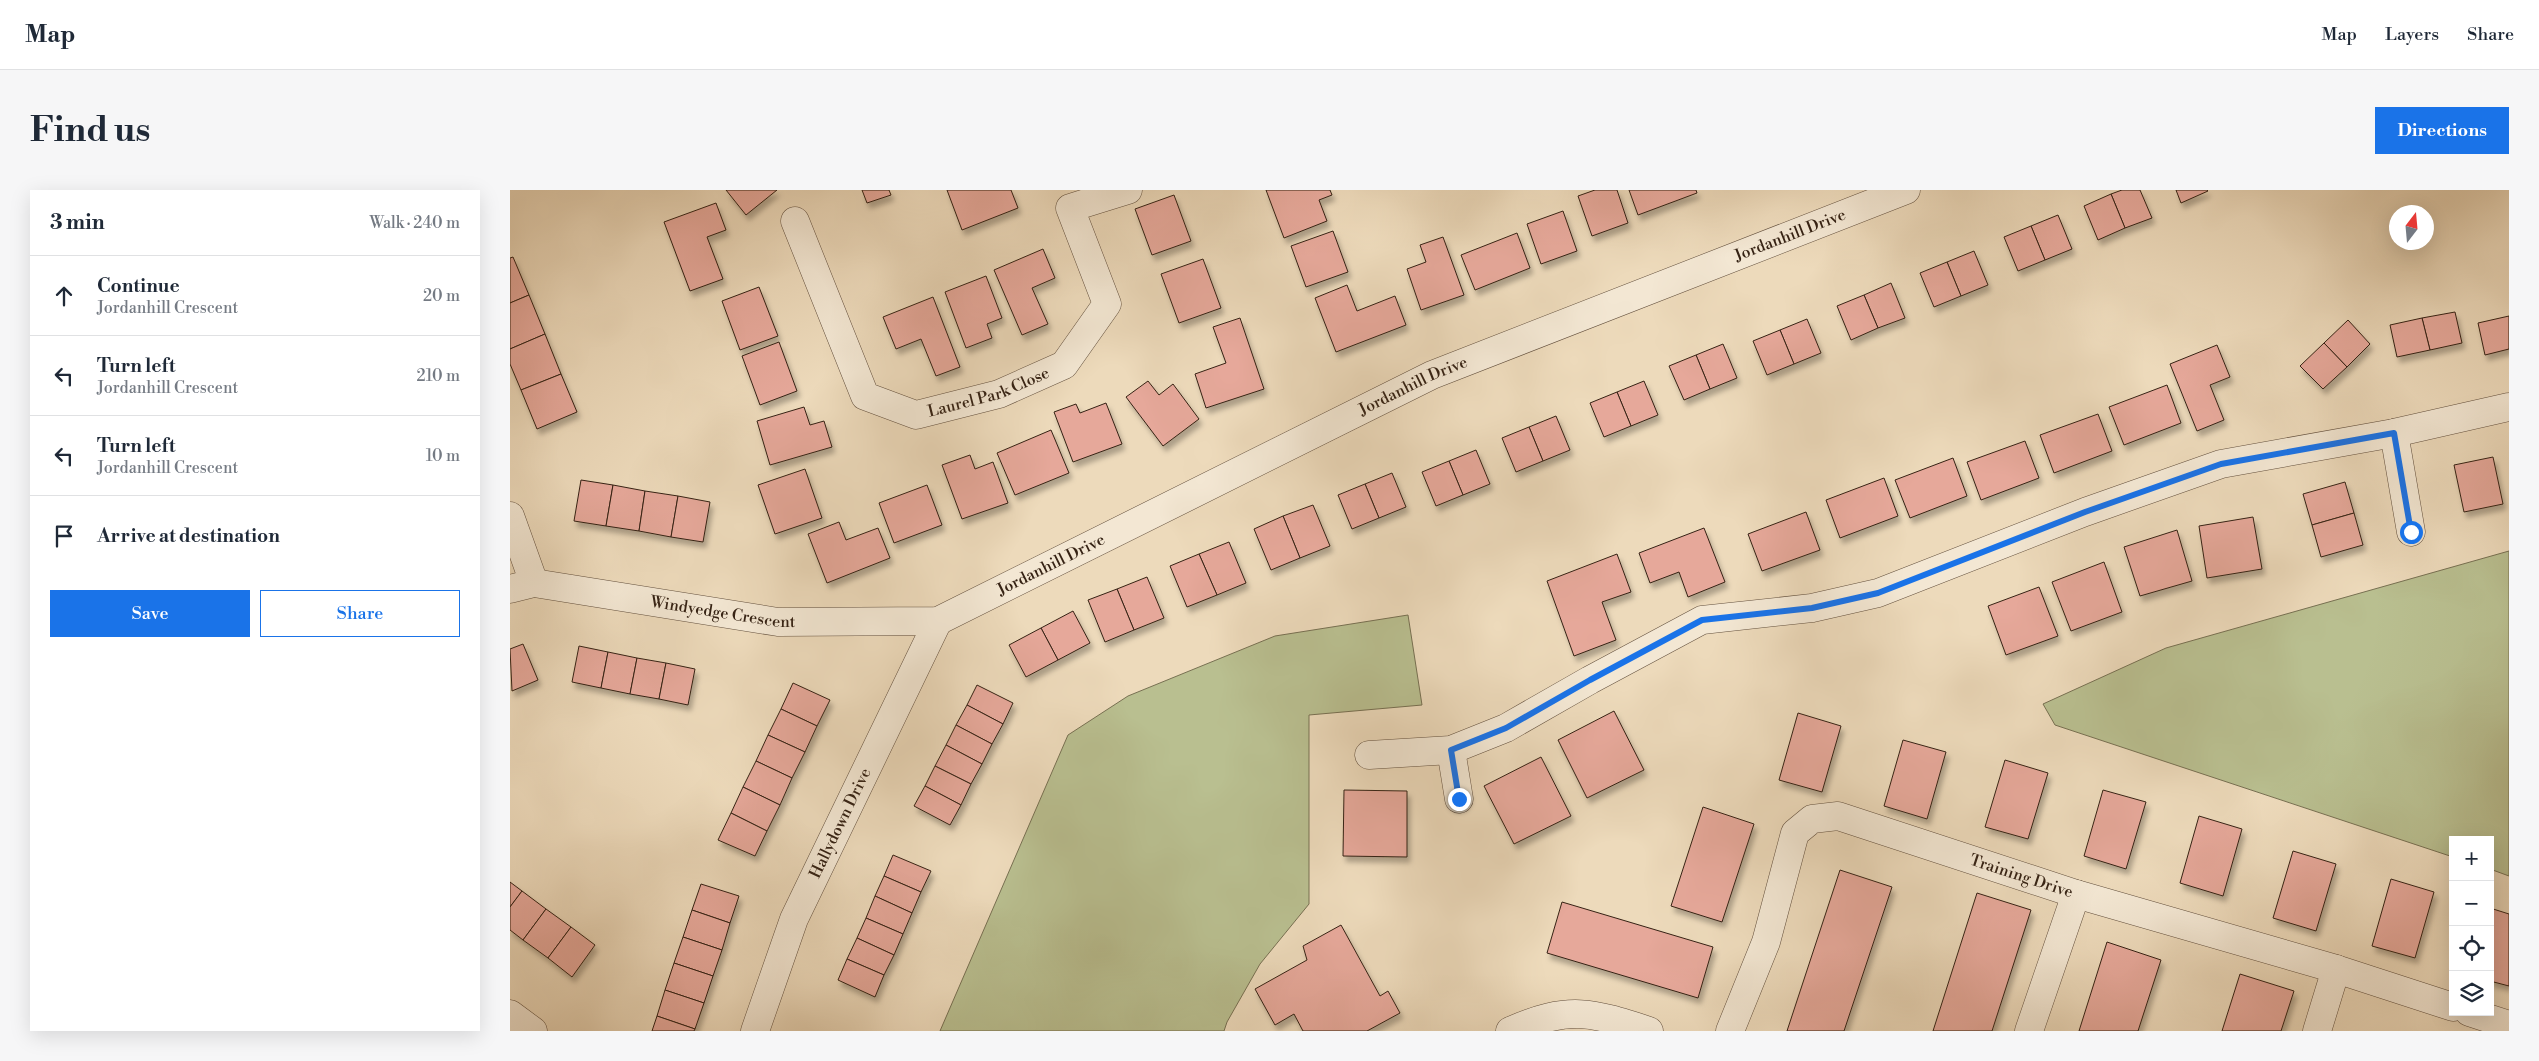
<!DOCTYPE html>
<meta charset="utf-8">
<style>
:root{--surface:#fff;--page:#f6f6f7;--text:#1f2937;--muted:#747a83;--line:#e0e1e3;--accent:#1a73e8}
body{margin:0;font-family:"Libre Bodoni",serif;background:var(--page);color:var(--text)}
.controls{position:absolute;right:15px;bottom:15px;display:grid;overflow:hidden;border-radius:0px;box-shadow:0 5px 20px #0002}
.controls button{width:45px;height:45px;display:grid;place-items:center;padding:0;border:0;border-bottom:1px solid var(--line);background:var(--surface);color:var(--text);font:25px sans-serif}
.compass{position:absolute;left:1879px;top:15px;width:45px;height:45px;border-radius:50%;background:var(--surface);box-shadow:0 5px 20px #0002;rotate:16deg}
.stop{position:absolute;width:15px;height:15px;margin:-11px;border:4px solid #1a73e8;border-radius:50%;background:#fff}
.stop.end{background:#1a73e8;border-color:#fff;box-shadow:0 1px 5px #0008}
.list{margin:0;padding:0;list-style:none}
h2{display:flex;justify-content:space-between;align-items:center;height:65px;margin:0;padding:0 20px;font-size:21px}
h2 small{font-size:16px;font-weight:400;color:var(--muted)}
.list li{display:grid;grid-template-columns:32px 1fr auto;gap:15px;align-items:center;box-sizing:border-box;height:80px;padding:0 20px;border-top:1px solid var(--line)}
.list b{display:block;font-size:19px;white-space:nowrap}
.list p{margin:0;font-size:16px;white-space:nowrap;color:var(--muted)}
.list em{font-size:16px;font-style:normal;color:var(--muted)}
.actions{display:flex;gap:10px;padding:15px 20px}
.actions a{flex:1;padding:11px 0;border:1px solid var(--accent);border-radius:0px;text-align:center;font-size:18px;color:var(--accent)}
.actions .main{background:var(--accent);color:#fff}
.icon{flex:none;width:28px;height:28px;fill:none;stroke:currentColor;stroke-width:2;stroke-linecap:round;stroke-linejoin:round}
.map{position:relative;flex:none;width:1999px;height:841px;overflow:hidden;border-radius:0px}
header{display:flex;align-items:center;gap:30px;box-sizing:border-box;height:70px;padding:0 25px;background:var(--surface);border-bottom:1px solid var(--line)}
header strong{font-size:24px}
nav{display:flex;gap:28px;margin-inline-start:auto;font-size:18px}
.intro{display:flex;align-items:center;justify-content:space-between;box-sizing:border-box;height:120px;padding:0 30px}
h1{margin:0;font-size:35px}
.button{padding:12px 22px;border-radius:0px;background:var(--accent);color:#fff;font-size:18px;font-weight:700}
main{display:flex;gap:30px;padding:0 30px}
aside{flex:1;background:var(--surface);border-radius:0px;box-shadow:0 5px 20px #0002}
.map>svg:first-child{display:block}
</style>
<header>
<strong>Map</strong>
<nav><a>Map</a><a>Layers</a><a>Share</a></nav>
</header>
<div class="intro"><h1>Find us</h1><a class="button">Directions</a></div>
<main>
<aside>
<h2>3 min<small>Walk · 240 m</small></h2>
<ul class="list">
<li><svg class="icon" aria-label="ahead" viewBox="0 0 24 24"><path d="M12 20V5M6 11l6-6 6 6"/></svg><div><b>Continue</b><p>Jordanhill Crescent</p></div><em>20 m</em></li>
<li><svg class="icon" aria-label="left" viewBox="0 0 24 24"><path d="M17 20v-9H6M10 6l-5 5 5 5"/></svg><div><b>Turn left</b><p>Jordanhill Crescent</p></div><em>210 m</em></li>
<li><svg class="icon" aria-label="left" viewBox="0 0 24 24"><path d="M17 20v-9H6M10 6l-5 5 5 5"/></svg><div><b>Turn left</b><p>Jordanhill Crescent</p></div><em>10 m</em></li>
<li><svg class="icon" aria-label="arrive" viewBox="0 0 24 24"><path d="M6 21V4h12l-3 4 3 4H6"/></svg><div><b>Arrive at destination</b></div></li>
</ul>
<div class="actions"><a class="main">Save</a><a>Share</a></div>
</aside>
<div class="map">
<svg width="1999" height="841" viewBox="0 0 1999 841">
<defs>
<filter id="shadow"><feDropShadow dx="3" dy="5.5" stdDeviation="2.5" flood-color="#0004"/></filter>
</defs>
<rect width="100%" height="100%" fill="#eddabb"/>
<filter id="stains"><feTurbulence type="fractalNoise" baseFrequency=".004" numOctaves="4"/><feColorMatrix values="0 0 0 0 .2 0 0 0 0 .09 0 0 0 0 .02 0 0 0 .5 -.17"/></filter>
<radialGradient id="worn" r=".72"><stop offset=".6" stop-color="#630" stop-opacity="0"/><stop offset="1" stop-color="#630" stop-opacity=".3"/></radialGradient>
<!-- green -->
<g fill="#b9bf90" stroke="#777052">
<path d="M1999,361V686L1980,679V650H1943V667L1545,535L1533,514L1656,458Z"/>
<path d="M898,425L912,515L799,525V714L750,774L717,832L714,841H430L558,545L618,506L765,446Z"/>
</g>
<!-- building -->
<g fill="#e6a89a" stroke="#352214" filter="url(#shadow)">
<path d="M216,0H267L236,25Z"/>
<path d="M352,0H379L381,5L357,13Z"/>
<path d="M437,0H501L508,18L452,40Z"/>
<path d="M756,0H820L822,5L809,10L817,31L774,48Z"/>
<path d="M1085,0H1107L1118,33L1082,46L1068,6Z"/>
<path d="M1119,0H1186L1187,3L1128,25Z"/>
<path d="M1612,0H1630L1642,28L1615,38L1601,4Z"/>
<path d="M1666,0H1697L1698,1L1671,13Z"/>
<path d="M1601,4L1615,38L1588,50L1574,16Z"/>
<path d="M664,5L681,51L642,65L625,19Z"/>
<path d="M206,13L216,40L197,47L213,89L180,101L154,32Z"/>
<path d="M1053,21L1067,61L1031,74L1017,34Z"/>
<path d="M1548,25L1562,59L1535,70L1521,36Z"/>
<path d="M1521,36L1535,70L1508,81L1494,47Z"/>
<path d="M823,41L838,82L796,97L781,56Z"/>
<path d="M1007,43L1020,78L965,100L951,65Z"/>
<path d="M933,47L954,105L911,120L897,79L916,72L910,55Z"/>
<path d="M533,59L545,88L522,98L538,134L512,145L484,80Z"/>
<path d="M1464,61L1478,95L1451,106L1437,72Z"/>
<path d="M3,67L19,105L0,113V68Z"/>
<path d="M693,69L711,118L669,133L651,84Z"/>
<path d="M1437,72L1451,106L1424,117L1410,83Z"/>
<path d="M476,86L492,128L477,134L482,148L456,158L435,102Z"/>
<path d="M1381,93L1395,128L1368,138L1354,105Z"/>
<path d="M837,95L847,121L885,106L896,135L826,162L805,108Z"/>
<path d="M249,97L268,146L230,160L212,111Z"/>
<path d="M19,105L35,144L0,159V113Z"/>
<path d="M1354,105L1368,138L1341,150L1327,116Z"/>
<path d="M423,107L450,177L426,186L411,149L386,159L373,127Z"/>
<path d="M1945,122L1952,153L1920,160L1912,128Z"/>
<path d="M1999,126V159L1975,165L1968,133Z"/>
<path d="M730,128L754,199L696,218L685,184L716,173L703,137Z"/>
<path d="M1912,128L1920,160L1887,167L1880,135Z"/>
<path d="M1297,129L1311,163L1284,174L1270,140Z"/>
<path d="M1838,130L1860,154L1837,177L1814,153Z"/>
<path d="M1270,140L1284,174L1257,185L1243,151Z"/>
<path d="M35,144L51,184L11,200L0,174V159Z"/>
<path d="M269,152L287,201L250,215L232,166Z"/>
<path d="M1814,153L1837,177L1813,199L1790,176Z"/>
<path d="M1213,154L1227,188L1200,199L1186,165Z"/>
<path d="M1707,155L1720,187L1700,195L1714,230L1687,241L1660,174Z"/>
<path d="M1186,165L1200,199L1174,210L1159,176Z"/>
<path d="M51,184L67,222L27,239L11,200Z"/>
<path d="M638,191L649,205L663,194L689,229L653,256L616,207Z"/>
<path d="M1134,191L1148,225L1121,236L1107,202Z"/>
<path d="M1657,195L1671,233L1614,255L1599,217Z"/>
<path d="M1107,202L1121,236L1094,247L1080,213Z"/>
<path d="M596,213L612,254L563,272L544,222L566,214L570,223Z"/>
<path d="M294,217L300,235L314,231L322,257L260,275L247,231Z"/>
<path d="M1588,224L1602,261L1544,283L1530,245Z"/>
<path d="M1046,226L1060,260L1033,271L1019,237Z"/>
<path d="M1019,237L1033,271L1006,282L992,248Z"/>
<path d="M541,240L559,283L505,305L487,263Z"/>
<path d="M1515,251L1529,288L1471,310L1457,272Z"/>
<path d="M966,260L980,294L953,305L939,271Z"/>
<path d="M460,265L465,279L483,272L498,313L452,329L432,275Z"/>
<path d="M1983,267L1993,314L1954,322L1944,275Z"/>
<path d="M1443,268L1457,306L1400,328L1385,290Z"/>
<path d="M939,271L953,305L926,316L912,282Z"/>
<path d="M295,279L312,328L265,344L248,295Z"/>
<path d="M882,283L896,317L869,328L855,294Z"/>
<path d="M1374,288L1388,326L1330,348L1316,310Z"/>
<path d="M71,290L103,295L96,336L64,331Z"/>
<path d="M1835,292L1844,323L1802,335L1793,304Z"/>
<path d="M855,294L869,328L842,339L828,305Z"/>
<path d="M103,295L135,301L129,341L96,336Z"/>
<path d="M417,295L432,335L384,353L369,313Z"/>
<path d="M135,301L168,306L161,347L129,341Z"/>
<path d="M168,306L200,312L193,352L161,347Z"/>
<path d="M803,315L820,356L790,368L773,326Z"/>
<path d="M1296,322L1310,360L1252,381L1238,344Z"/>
<path d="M1844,323L1853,355L1811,367L1802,335Z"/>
<path d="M773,326L790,368L761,380L744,339Z"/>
<path d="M1743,327L1752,379L1697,388L1689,336Z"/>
<path d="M329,332L336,350L368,338L380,368L317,393L298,344Z"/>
<path d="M1194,338L1215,392L1178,407L1169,382L1140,393L1129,363Z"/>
<path d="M1667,340L1682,391L1630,406L1614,357Z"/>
<path d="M719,352L736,393L707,405L689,364Z"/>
<path d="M689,364L707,405L677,417L660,376Z"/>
<path d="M1107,364L1121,402L1092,412L1106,450L1064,466L1037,391Z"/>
<path d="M1594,372L1612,422L1561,441L1542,392Z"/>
<path d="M637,387L654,428L624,440L607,399Z"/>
<path d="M1529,397L1548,446L1496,465L1478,416Z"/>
<path d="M607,399L624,440L595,452L578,410Z"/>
<path d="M563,421L580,453L548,470L531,438Z"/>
<path d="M531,438L548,470L516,487L499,455Z"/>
<path d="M13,454L28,490L2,501L0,459Z"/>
<path d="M69,456L98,462L91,498L62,492Z"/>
<path d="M98,462L127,468L120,504L91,498Z"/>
<path d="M127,468L156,473L149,509L120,504Z"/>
<path d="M156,473L185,479L178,515L149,509Z"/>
<path d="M283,493L320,510L307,536L271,519Z"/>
<path d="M467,495L503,513L493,534L457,515Z"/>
<path d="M457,515L493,534L482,554L446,535Z"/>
<path d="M271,519L307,536L295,562L258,545Z"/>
<path d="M1104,521L1134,580L1077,608L1048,550Z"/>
<path d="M1288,523L1331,536L1312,602L1269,590Z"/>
<path d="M446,535L482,554L472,574L436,555Z"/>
<path d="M258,545L295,562L282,588L246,571Z"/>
<path d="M1393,550L1436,562L1417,629L1374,616Z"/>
<path d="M436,555L472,574L461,594L425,576Z"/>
<path d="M1031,567L1061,626L1004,654L974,596Z"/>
<path d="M1495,570L1538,583L1518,649L1475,637Z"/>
<path d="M246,571L282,588L270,615L233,597Z"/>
<path d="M425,576L461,594L451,615L415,596Z"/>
<path d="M415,596L451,615L440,635L404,616Z"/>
<path d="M233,597L270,615L257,641L221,623Z"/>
<path d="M834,600L897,601V667L833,666Z"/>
<path d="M1593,600L1636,612L1616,679L1574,666Z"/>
<path d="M1193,617L1244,634L1212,732L1161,716Z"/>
<path d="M221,623L257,641L245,666L208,650Z"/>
<path d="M1689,626L1732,639L1713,706L1670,693Z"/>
<path d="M1783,661L1826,674L1806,741L1763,728Z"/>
<path d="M383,665L421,681L411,702L374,686Z"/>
<path d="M1330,680L1382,697L1334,841H1277Z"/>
<path d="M374,686L411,702L402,723L365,706Z"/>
<path d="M1881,689L1924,702L1905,768L1862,756Z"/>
<path d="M0,692L12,701L0,717Z"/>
<path d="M191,694L229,706L220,733L182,720Z"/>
<path d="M12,701L36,719L13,750L0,740V717Z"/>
<path d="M1467,703L1521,720L1482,841H1423Z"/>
<path d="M365,706L402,723L393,744L356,728Z"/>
<path d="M1052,712L1203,757L1188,808L1037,763Z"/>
<path d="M1980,718L1999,724V796L1980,791Z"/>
<path d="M36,719L61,737L38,768L13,750Z"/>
<path d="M182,720L220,733L212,760L173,747Z"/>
<path d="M356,728L393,744L384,765L347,748Z"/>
<path d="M831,735L870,806L878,801L890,823L857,841H793L784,824L765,835L745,799L797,770L793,756Z"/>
<path d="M61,737L85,755L62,787L38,768Z"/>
<path d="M173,747L212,760L203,786L164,773Z"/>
<path d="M347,748L384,765L374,785L337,769Z"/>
<path d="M1597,752L1651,770L1628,841H1569Z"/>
<path d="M337,769L374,785L365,807L328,790Z"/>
<path d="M164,773L203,786L194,813L155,800Z"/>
<path d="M1730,784L1784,801L1771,841H1712Z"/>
<path d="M155,800L194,813L185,839L147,826Z"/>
<path d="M147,826L185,839L184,841H142Z"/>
</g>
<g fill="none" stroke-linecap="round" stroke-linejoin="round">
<!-- minor casing -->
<g stroke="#63503e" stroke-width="29">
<g id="minor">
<path id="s1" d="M285,31L355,206L406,225L489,204L554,175L597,114L560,18L618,0"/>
<path d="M1884,243L1901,342"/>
<path d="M0,326L24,393"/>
<path id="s2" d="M0,399L24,393L268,432L428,431L922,185L1396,0"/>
<path d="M941,560L949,609"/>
<path d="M859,565L941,560L996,538L1080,490L1192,430L1302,418L1368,403L1575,322L1711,274L1884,243L1999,217"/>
<path d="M1959,822L1999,835"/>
<path d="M0,824L23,841"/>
<path id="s3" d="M245,841L284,729L428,431"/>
<path d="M1000,841C1059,815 1081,822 1139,841"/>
<path id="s4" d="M1220,841L1256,752L1285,643L1302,629L1328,626L1566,704L1826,779L1943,817"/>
<path d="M1519,841L1566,704"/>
<path d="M1807,841L1826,779"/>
</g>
</g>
<!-- minor -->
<use href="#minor" stroke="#f3e7d3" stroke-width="28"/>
</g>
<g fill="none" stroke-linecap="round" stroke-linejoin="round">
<!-- route -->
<path stroke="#1a73e8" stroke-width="6" d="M949,609L941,560L996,538L1080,490L1192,430L1302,418L1368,403L1575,322L1711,274L1884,243L1901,342"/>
</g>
<g text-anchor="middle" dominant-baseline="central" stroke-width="5" stroke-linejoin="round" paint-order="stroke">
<!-- street labels -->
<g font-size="16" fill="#352214" stroke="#f3e7d3">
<text stroke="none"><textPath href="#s2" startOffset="1368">Jordanhill Drive</textPath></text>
<text stroke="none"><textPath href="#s2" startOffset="962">Jordanhill Drive</textPath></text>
<text stroke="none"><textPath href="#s1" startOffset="319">Laurel Park Close</textPath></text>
<text stroke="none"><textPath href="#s2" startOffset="558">Jordanhill Drive</textPath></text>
<text stroke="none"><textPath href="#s2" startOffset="216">Windyedge Crescent</textPath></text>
<text stroke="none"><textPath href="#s3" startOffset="225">Hallydown Drive</textPath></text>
<text stroke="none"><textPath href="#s4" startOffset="450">Training Drive</textPath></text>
</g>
</g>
<rect width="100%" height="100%" filter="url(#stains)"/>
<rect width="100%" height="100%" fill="url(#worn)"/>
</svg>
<div class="controls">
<button>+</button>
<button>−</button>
<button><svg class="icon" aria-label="locate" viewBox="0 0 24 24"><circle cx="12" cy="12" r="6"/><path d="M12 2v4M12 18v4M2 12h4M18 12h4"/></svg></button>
<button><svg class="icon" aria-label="layers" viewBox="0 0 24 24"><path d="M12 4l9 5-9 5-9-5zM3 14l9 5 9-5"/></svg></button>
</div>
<svg class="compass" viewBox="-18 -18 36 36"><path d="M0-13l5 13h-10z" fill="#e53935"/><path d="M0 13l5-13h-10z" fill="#747a83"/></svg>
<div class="stop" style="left:1901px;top:342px"></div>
<div class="stop end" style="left:949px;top:609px"></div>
</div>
</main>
